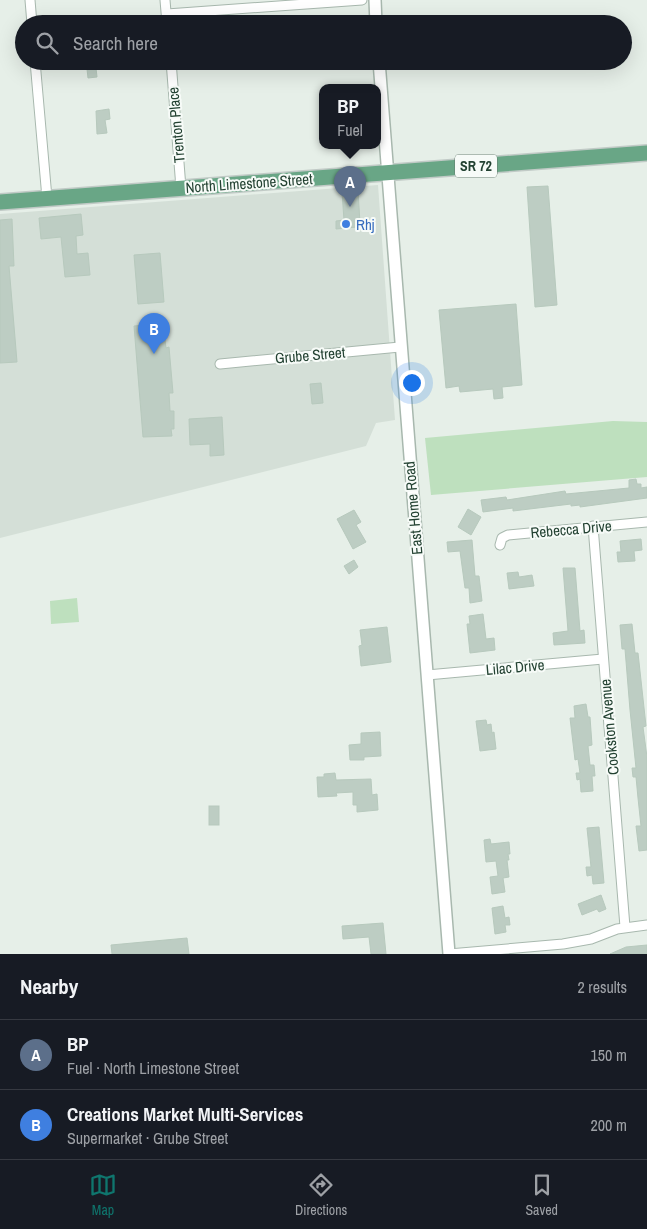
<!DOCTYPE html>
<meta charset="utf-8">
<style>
:root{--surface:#171b24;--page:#242831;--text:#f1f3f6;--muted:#9ea1a6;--line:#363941;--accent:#0f766e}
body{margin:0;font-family:"Archivo Narrow",sans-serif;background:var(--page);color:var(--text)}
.you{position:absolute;left:411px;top:382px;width:18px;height:18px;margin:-12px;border:4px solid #fff;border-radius:50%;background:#1a73e8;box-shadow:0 0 0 8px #1a73e833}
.badge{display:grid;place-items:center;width:32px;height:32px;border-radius:50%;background:var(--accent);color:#fff;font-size:16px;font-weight:700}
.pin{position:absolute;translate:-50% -41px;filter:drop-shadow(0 1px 2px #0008)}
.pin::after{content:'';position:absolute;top:26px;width:18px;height:15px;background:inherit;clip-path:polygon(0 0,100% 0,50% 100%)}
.popup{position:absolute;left:319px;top:84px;width:62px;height:65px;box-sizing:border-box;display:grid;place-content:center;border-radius:10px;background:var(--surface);filter:drop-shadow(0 1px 4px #0005);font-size:16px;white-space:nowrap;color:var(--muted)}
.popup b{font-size:19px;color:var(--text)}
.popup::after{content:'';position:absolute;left:50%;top:100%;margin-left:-10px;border:10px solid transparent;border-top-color:var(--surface)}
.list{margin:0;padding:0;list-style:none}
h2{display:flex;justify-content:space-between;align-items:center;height:65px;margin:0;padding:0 20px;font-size:21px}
h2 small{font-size:16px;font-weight:400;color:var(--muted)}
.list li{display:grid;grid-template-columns:32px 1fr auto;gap:15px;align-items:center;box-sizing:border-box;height:70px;padding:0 20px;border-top:1px solid var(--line)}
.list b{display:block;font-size:19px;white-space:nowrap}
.list p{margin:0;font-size:16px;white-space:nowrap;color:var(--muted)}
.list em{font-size:16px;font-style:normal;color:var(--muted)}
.icon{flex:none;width:28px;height:28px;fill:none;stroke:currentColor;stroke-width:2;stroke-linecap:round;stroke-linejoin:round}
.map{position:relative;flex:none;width:647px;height:954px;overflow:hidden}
.search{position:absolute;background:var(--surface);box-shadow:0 5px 20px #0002;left:15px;right:15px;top:15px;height:55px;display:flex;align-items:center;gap:12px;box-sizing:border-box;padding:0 18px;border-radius:28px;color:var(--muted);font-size:19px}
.sheet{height:205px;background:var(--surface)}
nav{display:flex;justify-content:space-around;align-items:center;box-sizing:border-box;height:70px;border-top:1px solid var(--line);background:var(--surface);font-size:14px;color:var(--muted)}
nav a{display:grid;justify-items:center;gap:2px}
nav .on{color:var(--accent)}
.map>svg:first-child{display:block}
</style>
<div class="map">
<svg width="647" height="954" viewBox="0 0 647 954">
<rect width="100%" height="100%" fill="#e6efe8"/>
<!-- built -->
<path fill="#d4dfd7" d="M378,185L395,420L376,423L366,446L0,538V214Z"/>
<!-- green -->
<g fill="#bee0be">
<path d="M613,421L647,422V477L431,495L425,438Z"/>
<path d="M77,598L79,622L51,624L50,601Z"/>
</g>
<!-- building -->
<g fill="#bdcdc3" stroke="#b7c9bd">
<path d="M96,68L97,77L88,78L87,69Z"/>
<path d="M109,109L110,119L105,120L107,133L97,134L96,111Z"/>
<path d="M548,186L557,305L535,307L527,187Z"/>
<path d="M358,191L360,223L356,224L357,227L336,229V221L344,220L342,192Z"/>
<path d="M81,214L83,235L76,236L77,254L88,253L90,275L65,277L61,237L41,239L39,218Z"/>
<path d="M12,219L14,266H9L17,362L0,363V220Z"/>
<path d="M160,253L164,302L138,304L134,255Z"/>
<path d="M516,304L522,385L502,387L503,398L494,399L493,389L460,392L459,386L446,388L439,310Z"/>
<path d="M156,320H166L167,332H164L166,348L169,347L173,393H169L170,411H174V429H171L172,436L143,437L134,326L156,324Z"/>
<path d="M321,383L323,403L312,404L310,384Z"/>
<path d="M222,417L224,455L210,456V444L190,445L189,419Z"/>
<path d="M636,479L637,484H641V488L647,487V498L580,507V505L571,506V504L513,511V508L483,512L481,500L506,497L507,500L565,491L566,494L629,488V480Z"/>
<path d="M468,509L481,517L471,535L458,527Z"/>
<path d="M354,510L361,522L356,525L366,542L353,549L337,519Z"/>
<path d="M641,539L642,550L634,551L635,561L618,562L617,552H621L620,541Z"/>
<path d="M472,540L475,576H479L482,601L470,603L469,588H465L460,551L448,552L447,542Z"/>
<path d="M354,560L358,567L349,574L344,566Z"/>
<path d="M563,568H575L580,631L584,630L585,643L554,645L553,633L568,631Z"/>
<path d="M518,572L519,577L532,575L534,586L509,589L507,573Z"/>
<path d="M483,614L486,639L494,638L495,650L470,653L467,624H470L469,616Z"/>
<path d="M632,624L635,653H638L646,726L643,727L647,757V850L639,851L636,826H641L638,798L636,777H633L632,768H636L630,710L625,649H622L620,625Z"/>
<path d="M387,627L391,662L361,666L359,646L362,645L360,630Z"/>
<path d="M586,704L588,717H590L592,745L588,746L590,765H594L595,776H592L593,791L581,792L580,779L577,780L576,773H580L578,759L575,760L570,718H575L574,706Z"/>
<path d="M486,720L487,725L491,724L492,733L494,732L496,749L480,751L476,721Z"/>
<path d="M380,732L381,756L364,757V760H350L349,745L361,744V733Z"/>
<path d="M335,773L336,780L371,779L372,795L377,794L378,810L357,812V805H353V792L336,793L337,796L318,797L317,777H324V774Z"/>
<rect x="209" y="806" width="10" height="19"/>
<path d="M599,827L604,883L593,884L592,875L587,876L586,867H591L587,828Z"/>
<path d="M490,839L491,844L509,842L510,854H508L509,860H507L509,877L503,878L505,892L492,894L490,877L498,876L496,861L486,862L484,840Z"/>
<path d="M601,895L606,909L599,912L597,909L582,915L578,904Z"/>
<path d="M503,906L505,918L509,917L510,925H505L506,932L495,934L492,908Z"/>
<path d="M383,923L386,954H371L369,937L343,939L342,926Z"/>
<path d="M187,938L189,954H112L111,945Z"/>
<path d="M647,945V954H610L626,947Z"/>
</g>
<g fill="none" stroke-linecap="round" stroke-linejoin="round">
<!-- minor casing -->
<g stroke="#a8b8ae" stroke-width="11">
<g id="minor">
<path d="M30,0L32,24"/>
<path d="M165,0L167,24"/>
<path d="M167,14L362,0"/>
<path d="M35,61L47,198"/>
<path d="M171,61L181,188"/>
<path d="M220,364L400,347"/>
<path d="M593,526L625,927"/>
<path d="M500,545L502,538L508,535L647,522"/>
<path d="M427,675L603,659"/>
<path d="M449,954L563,944L591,939L617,929L647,925"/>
</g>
</g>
<!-- tertiary casing -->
<g stroke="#a8b8ae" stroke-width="14">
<g id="tertiary">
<path d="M375,0L376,24"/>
<path d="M379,61L449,954"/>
</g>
</g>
<!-- primary casing -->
<g stroke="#c1cac6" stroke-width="18">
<path id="primary" d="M0,202L647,153"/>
</g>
<!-- minor -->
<use href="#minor" stroke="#fff" stroke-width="9"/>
<!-- tertiary -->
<use href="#tertiary" stroke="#fff" stroke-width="11"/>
<!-- primary -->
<use href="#primary" stroke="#69a686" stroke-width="15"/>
</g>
<!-- markers -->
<circle fill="#3f7fe0" stroke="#f7fbf8" stroke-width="2" cx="346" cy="224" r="5"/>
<g text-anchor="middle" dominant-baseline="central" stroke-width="4" stroke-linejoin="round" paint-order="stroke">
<!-- shield labels -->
<rect fill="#f7fbf8" stroke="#637a6d" stroke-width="1" x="455" y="154.5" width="42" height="23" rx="4"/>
<g font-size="14" font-weight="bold" fill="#234232">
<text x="476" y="166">SR 72</text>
</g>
<!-- street labels -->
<g font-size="15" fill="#234232" stroke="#f7fbf8">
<text transform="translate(176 125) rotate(-95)">Trenton Place</text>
<text transform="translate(249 183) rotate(-4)">North Limestone Street</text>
<text transform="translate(310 355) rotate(-5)">Grube Street</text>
<text transform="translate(413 508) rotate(-95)">East Home Road</text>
<text transform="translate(571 529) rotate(-5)">Rebecca Drive</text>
<text transform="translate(515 667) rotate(-5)">Lilac Drive</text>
<text transform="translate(609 727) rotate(-95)">Cookston Avenue</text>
</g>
<!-- shop labels -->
<g font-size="15" fill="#366cbe" stroke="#f7fbf8" text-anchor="start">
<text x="356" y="224">Rhj</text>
</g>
</g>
</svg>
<div class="you"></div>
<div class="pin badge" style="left:350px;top:207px;background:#5c6f8a">A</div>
<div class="popup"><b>BP</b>Fuel</div>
<div class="pin badge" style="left:154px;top:354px;background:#3f7fe0">B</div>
<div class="search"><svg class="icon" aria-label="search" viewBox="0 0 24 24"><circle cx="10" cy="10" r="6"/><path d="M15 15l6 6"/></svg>Search here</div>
</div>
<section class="sheet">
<h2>Nearby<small>2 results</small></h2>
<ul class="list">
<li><span class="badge" style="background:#5c6f8a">A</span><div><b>BP</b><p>Fuel · North Limestone Street</p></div><em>150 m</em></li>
<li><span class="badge" style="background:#3f7fe0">B</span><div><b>Creations Market Multi-Services</b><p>Supermarket · Grube Street</p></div><em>200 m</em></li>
</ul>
</section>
<nav>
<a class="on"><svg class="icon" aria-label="map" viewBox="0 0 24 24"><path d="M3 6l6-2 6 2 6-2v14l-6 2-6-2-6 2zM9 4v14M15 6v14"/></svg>Map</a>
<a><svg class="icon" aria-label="directions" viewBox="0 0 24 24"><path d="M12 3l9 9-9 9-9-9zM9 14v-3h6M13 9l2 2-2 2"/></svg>Directions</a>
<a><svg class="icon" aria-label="saved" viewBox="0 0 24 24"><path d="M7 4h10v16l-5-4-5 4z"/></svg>Saved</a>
</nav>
